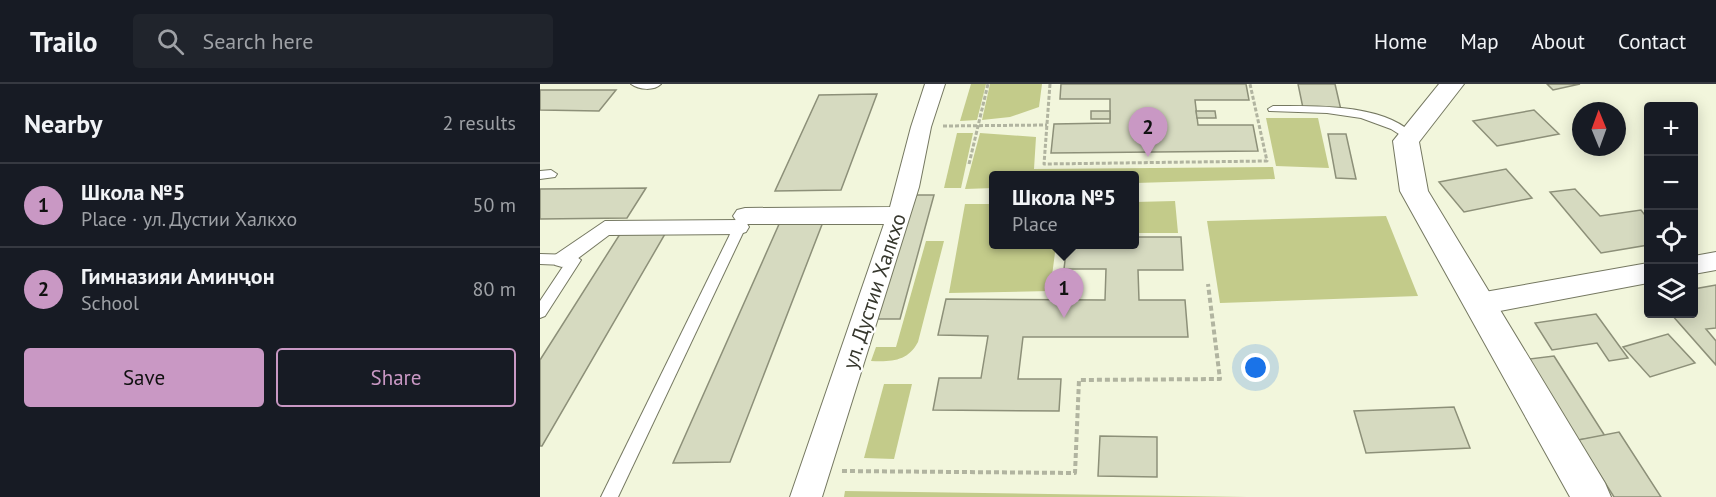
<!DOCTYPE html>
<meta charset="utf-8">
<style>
:root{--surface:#171b24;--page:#20242c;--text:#f1f3f6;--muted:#9ea1a6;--line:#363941;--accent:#c998c4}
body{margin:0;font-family:"PT Sans",sans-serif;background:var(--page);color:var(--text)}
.controls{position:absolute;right:18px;top:18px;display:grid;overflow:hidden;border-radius:6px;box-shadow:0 3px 15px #0003}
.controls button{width:54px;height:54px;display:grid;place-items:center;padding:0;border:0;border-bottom:2px solid var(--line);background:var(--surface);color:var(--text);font:30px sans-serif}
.compass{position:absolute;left:1032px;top:18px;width:54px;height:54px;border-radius:50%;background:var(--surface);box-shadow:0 3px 15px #0003;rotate:359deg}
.you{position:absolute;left:716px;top:284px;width:21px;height:21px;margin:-15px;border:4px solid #fff;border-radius:50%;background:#1a73e8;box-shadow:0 0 0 9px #1a73e833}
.badge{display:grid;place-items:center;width:39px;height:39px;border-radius:50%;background:var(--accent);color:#111;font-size:20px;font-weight:700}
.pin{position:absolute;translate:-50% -50px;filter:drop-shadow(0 2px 3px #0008)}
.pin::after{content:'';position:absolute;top:32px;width:21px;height:18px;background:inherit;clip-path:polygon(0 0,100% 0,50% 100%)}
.popup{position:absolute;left:449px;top:87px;width:150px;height:78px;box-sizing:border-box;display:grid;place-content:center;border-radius:6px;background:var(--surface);filter:drop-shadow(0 2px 4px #0005);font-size:20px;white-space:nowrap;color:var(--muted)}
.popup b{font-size:22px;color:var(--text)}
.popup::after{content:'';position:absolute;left:50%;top:100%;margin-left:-12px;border:12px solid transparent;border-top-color:var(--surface)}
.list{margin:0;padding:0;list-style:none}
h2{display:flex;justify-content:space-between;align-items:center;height:78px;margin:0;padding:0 24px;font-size:26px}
h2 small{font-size:20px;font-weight:400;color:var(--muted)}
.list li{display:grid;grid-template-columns:39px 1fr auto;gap:18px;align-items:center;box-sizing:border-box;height:84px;padding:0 24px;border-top:2px solid var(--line)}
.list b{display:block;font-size:22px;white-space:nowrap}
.list p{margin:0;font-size:20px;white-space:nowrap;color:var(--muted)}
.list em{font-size:20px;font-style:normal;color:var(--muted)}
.actions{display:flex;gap:12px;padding:18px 24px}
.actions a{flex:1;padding:14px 0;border:2px solid var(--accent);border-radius:6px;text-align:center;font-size:21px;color:var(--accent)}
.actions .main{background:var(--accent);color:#111}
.icon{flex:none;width:33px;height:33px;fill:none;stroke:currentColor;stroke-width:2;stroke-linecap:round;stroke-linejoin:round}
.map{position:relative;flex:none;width:1176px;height:413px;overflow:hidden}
header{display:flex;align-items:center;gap:36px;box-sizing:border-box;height:84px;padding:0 30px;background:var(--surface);border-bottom:2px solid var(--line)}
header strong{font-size:28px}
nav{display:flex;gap:33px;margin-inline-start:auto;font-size:21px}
.search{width:420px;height:54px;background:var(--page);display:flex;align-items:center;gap:15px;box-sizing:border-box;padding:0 21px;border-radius:6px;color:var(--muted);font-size:22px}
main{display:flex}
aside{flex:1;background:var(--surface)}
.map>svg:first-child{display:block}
</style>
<header>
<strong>Trailo</strong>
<div class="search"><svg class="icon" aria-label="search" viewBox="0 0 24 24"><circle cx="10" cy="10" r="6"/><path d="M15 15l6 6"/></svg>Search here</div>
<nav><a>Home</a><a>Map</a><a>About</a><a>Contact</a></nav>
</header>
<main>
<aside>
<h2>Nearby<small>2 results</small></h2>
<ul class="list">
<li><span class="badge">1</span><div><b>Школа №5</b><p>Place · ул. Дустии Халкхо</p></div><em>50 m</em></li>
<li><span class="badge">2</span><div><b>Гимназияи Аминҷон</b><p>School</p></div><em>80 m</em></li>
</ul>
<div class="actions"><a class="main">Save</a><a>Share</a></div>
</aside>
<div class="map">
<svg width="1176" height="413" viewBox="0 0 1176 413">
<rect width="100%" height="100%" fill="#f2f6dc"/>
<!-- green -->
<g fill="#c3cb8a">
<path d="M431,0H446L437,36L420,37Z"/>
<path d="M450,0H502L499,23L470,33L442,36Z"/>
<path d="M726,34H778L789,84L736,82Z"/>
<path d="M417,49H433L421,104H404Z"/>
<path d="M440,49L496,53L494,85L733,83L735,95L595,99L594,92H454L453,104L425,105Z"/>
<path d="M635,117L638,149H595V118Z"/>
<path d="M425,120H453L454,160L516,161L510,207L409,209Z"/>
<path d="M846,132L878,212L680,219L667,137Z"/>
<path d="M386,157H404L378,258C368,277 352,278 331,277L336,263H356Z"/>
<path d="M344,300H372L354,375L324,374Z"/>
<path d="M305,407L707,413H304Z"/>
</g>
<!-- building -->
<g fill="#d6dac0" stroke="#8d9079" stroke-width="1.5">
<path d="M521,0H706L709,16H655L658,41H713L718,67L511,69L514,40L570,39V15H520Z"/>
<path d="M758,0H795L801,26L763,24Z"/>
<path d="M1007,0H1040L1013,6Z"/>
<path d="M0,6H76L59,27L0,26Z"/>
<path d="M337,10L301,106L235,107L279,11Z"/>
<path d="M994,26L1019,50L957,62L933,37Z"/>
<rect x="551" y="27" width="19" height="8"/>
<path d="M656,27H675L676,34H657Z"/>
<path d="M788,50H806L816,95L796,94Z"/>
<path d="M966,85L992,114L924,128L899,98Z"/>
<path d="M106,104L87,134L0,135V105Z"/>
<path d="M1035,105L1060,132L1101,126L1108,135V161L1061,169L1010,108Z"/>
<path d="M371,111H394L360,235H333Z"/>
<path d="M240,138H283L190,378L133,379Z"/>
<path d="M80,150H125L2,362H0V276Z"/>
<path d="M594,153H641L643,186H598L599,216H645L648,253H483L478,295H521L519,327L393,326L399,294H441L448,252L398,251L406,215L565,216L566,185H524L527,160H594Z"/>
<path d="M1176,201V244L1166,245L1176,257V281L1131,230H1154V205Z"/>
<path d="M1056,230L1088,274L1069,277L1057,259L1012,266L995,239Z"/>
<path d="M1128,250L1155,279L1110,293L1083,263Z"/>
<path d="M1014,272L1065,352L1038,356L989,275Z"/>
<path d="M914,323L930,364L826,369L814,327Z"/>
<path d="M1079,348L1121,413H1074L1038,356Z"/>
<path d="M560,352L617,353V393L558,392Z"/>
</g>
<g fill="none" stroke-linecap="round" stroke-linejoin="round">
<!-- service casing -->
<g stroke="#757861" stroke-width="2">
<g id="service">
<path d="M91,0H121C114,7 99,6 91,0Z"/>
<path d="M733,22C774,22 846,19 876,53L870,57L851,45L821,34L787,29L729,27L728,25Z"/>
<path d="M11,86L17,90L15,93L0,95V87Z"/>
<path d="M204,129L210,134L78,413H61L198,134Z"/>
<path d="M0,170L34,171L41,176L5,232L0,234V217L24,181L0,180Z"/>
</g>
</g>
<!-- pedestrian casing -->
<g stroke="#757861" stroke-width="2">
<path id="pedestrian" d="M200,136L206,138L209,143L206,148L200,150L69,151L29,181L22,183L15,181L13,176L15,171L65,137Z"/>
</g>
<!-- minor casing -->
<g stroke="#757861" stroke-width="2">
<g id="minor">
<path d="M385,0H405L391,43L379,103L282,413H250L344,140H205L197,138L193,132L197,126L205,124L350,123L371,43Z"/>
<path d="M1176,168V186L1154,190V172Z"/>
<path d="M1108,179V199L939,231L930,227L926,220L930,213L939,209Z"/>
</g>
</g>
<!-- tertiary casing -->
<g stroke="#757861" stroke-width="2">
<path id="tertiary" d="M899,0H924L879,58L888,107L1065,399L1071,413H1030L860,107L853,57Z"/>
</g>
<!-- path-far1 -->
<g stroke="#b1b4a0" stroke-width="3" stroke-dasharray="4 2" stroke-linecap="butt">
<path d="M510,0L504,80L727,77L710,0"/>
<path d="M403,42L507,41"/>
<path d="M429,80L448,0"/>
</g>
<!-- path -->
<path stroke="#b1b4a0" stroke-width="4" stroke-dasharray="5 3" stroke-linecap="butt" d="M302,387L535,389L539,296L680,295L668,200"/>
<!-- service -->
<use href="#service" fill="#fff" fill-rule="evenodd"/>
<!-- pedestrian -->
<use href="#pedestrian" fill="#fff" fill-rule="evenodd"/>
<!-- minor -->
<use href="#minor" fill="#fff" fill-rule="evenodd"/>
<!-- tertiary -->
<use href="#tertiary" fill="#fff" fill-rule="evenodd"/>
</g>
<g text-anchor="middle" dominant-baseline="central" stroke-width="4.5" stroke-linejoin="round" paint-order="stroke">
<!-- street labels -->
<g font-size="21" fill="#36372d" stroke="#fff">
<text transform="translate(334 207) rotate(-72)">ул. Дустии Халкхо</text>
</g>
</g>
</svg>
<div class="controls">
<button>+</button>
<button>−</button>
<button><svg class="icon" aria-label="locate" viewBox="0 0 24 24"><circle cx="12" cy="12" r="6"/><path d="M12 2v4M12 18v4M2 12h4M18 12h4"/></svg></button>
<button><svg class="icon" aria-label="layers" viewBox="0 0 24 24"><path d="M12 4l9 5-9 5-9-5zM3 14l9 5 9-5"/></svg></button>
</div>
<svg class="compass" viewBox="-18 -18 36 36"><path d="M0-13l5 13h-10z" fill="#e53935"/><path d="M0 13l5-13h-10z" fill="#9ea1a6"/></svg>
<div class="you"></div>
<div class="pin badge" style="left:524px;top:234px">1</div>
<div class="popup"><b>Школа №5</b>Place</div>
<div class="pin badge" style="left:608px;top:73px">2</div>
</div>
</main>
